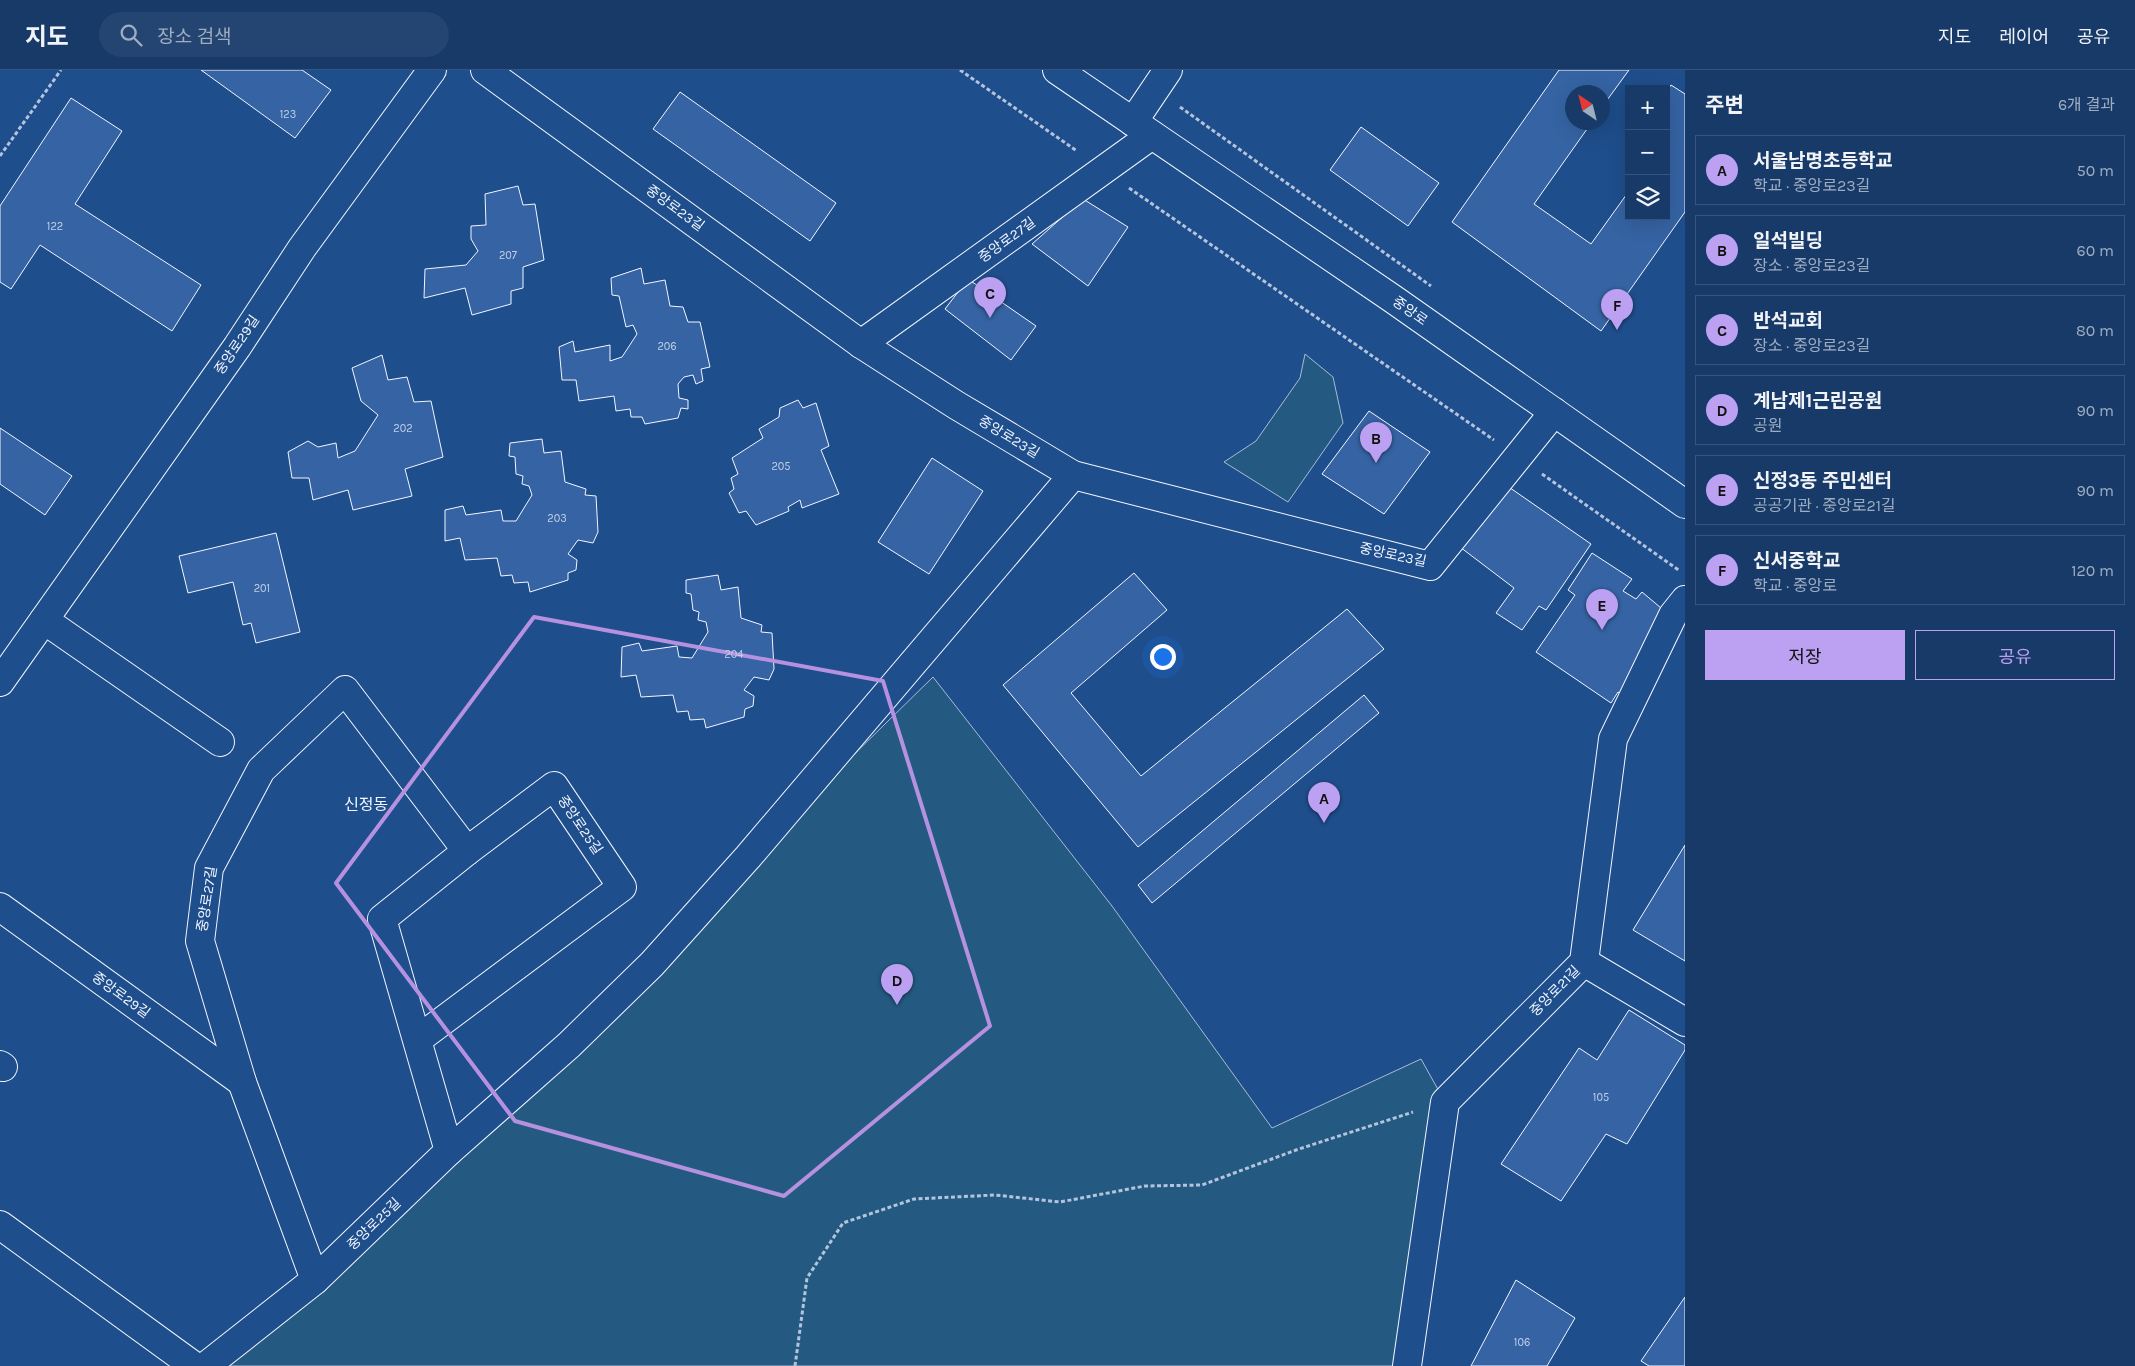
<!DOCTYPE html>
<html lang="ko">
<meta charset="utf-8">
<style>
:root{--surface:#173a69;--page:#244571;--text:#f1f3f6;--muted:#9eadc0;--line:#36547d;--accent:#bca0f2}
body{margin:0;font-family:Karla,"Noto Sans KR",sans-serif;background:var(--page);color:var(--text)}
.controls{position:absolute;right:15px;top:15px;display:grid;overflow:hidden;border-radius:0px;box-shadow:0 5px 20px #0002}
.controls button{width:45px;height:45px;display:grid;place-items:center;padding:0;border:0;border-bottom:1px solid var(--line);background:var(--surface);color:var(--text);font:25px sans-serif}
.compass{position:absolute;left:1565px;top:15px;width:45px;height:45px;border-radius:50%;background:var(--surface);box-shadow:0 5px 20px #0002;rotate:325deg}
.you{position:absolute;left:1162px;top:586px;width:18px;height:18px;margin:-12px;border:4px solid #fff;border-radius:50%;background:#1a73e8;box-shadow:0 0 0 8px #1a73e833}
.badge{display:grid;place-items:center;width:32px;height:32px;border-radius:50%;background:var(--accent);color:#111;font-size:16px;font-weight:700}
.pin{position:absolute;translate:-50% -41px;filter:drop-shadow(0 1px 2px #0008)}
.pin::after{content:'';position:absolute;top:26px;width:18px;height:15px;background:inherit;clip-path:polygon(0 0,100% 0,50% 100%)}
.list{margin:0;padding:0;list-style:none}
h2{display:flex;justify-content:space-between;align-items:center;height:65px;margin:0;padding:0 20px;font-size:21px}
h2 small{font-size:16px;font-weight:400;color:var(--muted)}
.list li{display:grid;grid-template-columns:32px 1fr auto;gap:15px;align-items:center;box-sizing:border-box;height:70px;margin:0 10px 10px;padding:0 10px;border:1px solid var(--line);border-radius:0px}
.list b{display:block;font-size:19px;white-space:nowrap}
.list p{margin:0;font-size:16px;white-space:nowrap;color:var(--muted)}
.list em{font-size:16px;font-style:normal;color:var(--muted)}
.actions{display:flex;gap:10px;padding:15px 20px}
.actions a{flex:1;padding:11px 0;border:1px solid var(--accent);border-radius:0px;text-align:center;font-size:18px;color:var(--accent)}
.actions .main{background:var(--accent);color:#111}
.icon{flex:none;width:28px;height:28px;fill:none;stroke:currentColor;stroke-width:2;stroke-linecap:round;stroke-linejoin:round}
.map{position:relative;flex:none;width:1685px;height:1296px;overflow:hidden}
header{display:flex;align-items:center;gap:30px;box-sizing:border-box;height:70px;padding:0 25px;background:var(--surface);border-bottom:1px solid var(--line)}
header strong{font-size:24px}
nav{display:flex;gap:28px;margin-inline-start:auto;font-size:18px}
.search{width:350px;height:45px;background:var(--page);display:flex;align-items:center;gap:12px;box-sizing:border-box;padding:0 18px;border-radius:28px;color:var(--muted);font-size:19px}
main{display:flex}
aside{flex:1;background:var(--surface)}
.map>svg:first-child{display:block}
</style>
<header>
<strong>지도</strong>
<div class="search"><svg class="icon" aria-label="search" viewBox="0 0 24 24"><circle cx="10" cy="10" r="6"/><path d="M15 15l6 6"/></svg>장소 검색</div>
<nav><a>지도</a><a>레이어</a><a>공유</a></nav>
</header>
<main>
<div class="map">
<svg width="1685" height="1296" viewBox="0 0 1685 1296">
<rect width="100%" height="100%" fill="#1f4e8c"/>
<!-- green -->
<g fill="#245a82" stroke="#a8bbd7">
<path d="M1305,284L1333,307L1343,353L1288,432L1224,392L1256,371L1300,308Z"/>
<path d="M933,607L1112,836L1272,1058L1421,989L1445,1032L1407,1296H205L449,1081Z"/>
</g>
<!-- building -->
<g fill="#3563a3" stroke="#f2f6ff">
<path d="M201,0H302L331,20L295,68Z"/>
<path d="M1559,0H1629L1602,37V22H1572V52H1592L1534,134L1591,174L1629,121V146H1666V22L1671,15L1685,24V142L1601,261L1452,152Z"/>
<path d="M680,22L836,133L810,171L653,59Z"/>
<path d="M71,28L122,61L75,134L201,215L172,261L40,175L11,219L0,212V136Z"/>
<path d="M1361,57L1439,113L1408,156L1330,100Z"/>
<path d="M518,116L523,135L535,134L544,190L523,197V218L511,221V234L472,245L465,218L424,228L425,199L466,195L478,181L471,169V156L486,155L485,124Z"/>
<path d="M1083,129L1128,157L1088,216L1032,174Z"/>
<path d="M641,198L644,214L665,210L670,236L683,237L688,252H700L710,297L701,299L703,311L696,314L693,305L684,307L678,314L679,328L688,330V339L681,338L678,348L645,354L642,347H631L630,339L616,341L614,326L579,331L576,310H562L559,277L573,271L575,282L610,275V291L622,287L637,264L633,255L626,257L619,226L612,225L611,208Z"/>
<path d="M968,209L1036,256L1011,290L945,239Z"/>
<path d="M382,285L388,310L407,307L414,332L431,331L443,387L405,399L412,426L353,440L348,420L313,430L309,408H292L288,382L308,371L318,377L336,373L338,388L355,381L378,345L361,331L352,298Z"/>
<path d="M798,330L803,338L816,333L829,376L821,380L839,424L802,438L800,430L788,437L789,441L756,455L746,441L739,443L729,423L734,419L731,408L738,404L732,388L763,368L759,359L779,347L780,338Z"/>
<path d="M1369,341L1430,382L1384,444L1322,404Z"/>
<path d="M0,358L72,406L45,445L0,414Z"/>
<path d="M542,369L544,383L561,381L565,412L586,419L585,425L596,426L598,462L593,473L578,470L568,484L577,490L576,500L568,503V510L530,522L528,512L514,513L512,505L501,506L497,488L465,490L460,468L445,471V440L463,436L466,445L501,440L503,451H516L532,425L529,416L522,414L523,406L516,404L515,387L509,386L510,373Z"/>
<path d="M932,388L983,421L929,504L878,472Z"/>
<path d="M1503,413L1591,474L1546,540L1539,536L1522,560L1496,543L1514,518L1456,474Z"/>
<path d="M276,463L300,562L256,573L251,553L243,555L233,512L188,523L179,486Z"/>
<path d="M1592,483L1632,509L1623,521L1636,529L1642,522L1661,538L1623,625L1618,622L1611,633L1536,582L1575,525L1568,520Z"/>
<path d="M1134,503L1167,540L1071,623L1141,706L1347,539L1384,579L1138,777L1003,615Z"/>
<path d="M718,505L721,520L738,517L741,548L762,555L761,562L772,563L774,599L769,610L754,607L744,620L754,626L753,636L745,639L744,647L706,658L704,649L690,650L688,641L677,642L673,625L641,627L636,605L621,607L622,577L639,573L642,581L677,576L679,587L692,588L708,562L706,552L698,550L699,542L693,540L691,524L686,523V510Z"/>
<path d="M1364,625L1379,643L1152,833L1138,815Z"/>
<path d="M1685,775V891L1633,860Z"/>
<path d="M1629,940L1685,975V980L1627,1074L1606,1064L1561,1131L1501,1094L1579,978L1597,990Z"/>
<path d="M1516,1210L1575,1248L1547,1296H1471Z"/>
<path d="M1685,1227V1296H1649L1641,1291Z"/>
</g>
<g fill="none" stroke-linecap="round" stroke-linejoin="round">
<!-- minor casing -->
<g stroke="#f2f6ff" stroke-width="30">
<g id="minor">
<path d="M485,0L861,274L956,335L1073,405L1430,496L1554,342"/>
<path d="M1133,52L1168,0"/>
<path d="M861,274L1152,65"/>
<path d="M44,550L220,672"/>
<path d="M0,612L237,277L302,178L432,0"/>
<path d="M0,837L242,1012"/>
<path d="M1584,892L1685,952"/>
<path d="M417,970L622,817L554,716L467,781L382,849L449,1081"/>
<path d="M0,995L3,997"/>
<path d="M0,1155L194,1296"/>
<path d="M315,1210L242,1012L200,871L209,798L261,700L345,620L467,781"/>
<path d="M206,1296L315,1210L449,1081L569,975L652,894L748,787L1073,405"/>
<path d="M1407,1296L1445,1032L1584,892L1613,669L1673,545L1685,530"/>
</g>
</g>
<!-- major casing -->
<g stroke="#f2f6ff" stroke-width="30">
<path id="major" d="M1057,0L1393,229L1685,434"/>
</g>
<!-- path -->
<g stroke="#b3c4dc" stroke-width="3" stroke-dasharray="4 2.5" stroke-linecap="butt">
<path d="M960,0L1077,81"/>
<path d="M1180,37L1431,216"/>
<path d="M0,86L61,0"/>
<path d="M1129,118L1494,370"/>
<path d="M1542,404L1680,501"/>
<path d="M795,1296L807,1208L843,1153L914,1129L995,1125L1060,1132L1145,1116L1202,1115L1296,1080L1413,1042"/>
</g>
<!-- minor -->
<use href="#minor" stroke="#1f4e8c" stroke-width="28"/>
<!-- major -->
<use href="#major" stroke="#1f4e8c" stroke-width="28"/>
</g>
<!-- marked area -->
<path fill="none" stroke="#b691df" stroke-width="4" stroke-linejoin="round" d="M534,547L883,611L990,956L784,1126L515,1051L336,813Z"/>
<g text-anchor="middle" dominant-baseline="central" stroke-width="4" stroke-linejoin="round" paint-order="stroke">
<!-- number labels -->
<g font-size="11" fill="#c3d1e8">
<text x="288" y="44">123</text>
<text x="55" y="156">122</text>
<text x="508" y="185">207</text>
<text x="667" y="276">206</text>
<text x="403" y="358">202</text>
<text x="781" y="396">205</text>
<text x="557" y="448">203</text>
<text x="262" y="518">201</text>
<text x="734" y="584">204</text>
<text x="1601" y="1027">105</text>
<text x="1522" y="1272">106</text>
</g>
<!-- street labels -->
<g font-size="14" fill="#f2f6ff" stroke="#1f4e8c">
<text transform="translate(675 138) rotate(36)">중앙로23길</text>
<text transform="translate(1007 170) rotate(-36)">중앙로27길</text>
<text transform="translate(1410 241) rotate(35)">중앙로</text>
<text transform="translate(237 275) rotate(-56)">중앙로29길</text>
<text transform="translate(1009 367) rotate(31)">중앙로23길</text>
<text transform="translate(1393 485) rotate(12)">중앙로23길</text>
<text transform="translate(580 755) rotate(56)">중앙로25길</text>
<text transform="translate(207 829) rotate(-81)">중앙로27길</text>
<text transform="translate(1555 921) rotate(-45)">중앙로21길</text>
<text transform="translate(121 925) rotate(36)">중앙로29길</text>
<text transform="translate(374 1154) rotate(-44)">중앙로25길</text>
</g>
<!-- quarter labels -->
<g font-size="16" fill="#f2f6ff" stroke="#1f4e8c">
<text x="366" y="734">신정동</text>
</g>
</g>
</svg>
<div class="controls">
<button>+</button>
<button>−</button>
<button><svg class="icon" aria-label="layers" viewBox="0 0 24 24"><path d="M12 4l9 5-9 5-9-5zM3 14l9 5 9-5"/></svg></button>
</div>
<svg class="compass" viewBox="-18 -18 36 36"><path d="M0-13l5 13h-10z" fill="#e53935"/><path d="M0 13l5-13h-10z" fill="#9eadc0"/></svg>
<div class="you"></div>
<div class="pin badge" style="left:1324px;top:753px">A</div>
<div class="pin badge" style="left:1376px;top:393px">B</div>
<div class="pin badge" style="left:990px;top:248px">C</div>
<div class="pin badge" style="left:897px;top:935px">D</div>
<div class="pin badge" style="left:1602px;top:560px">E</div>
<div class="pin badge" style="left:1617px;top:260px">F</div>
</div>
<aside>
<h2>주변<small>6개 결과</small></h2>
<ul class="list">
<li><span class="badge">A</span><div><b>서울남명초등학교</b><p>학교 · 중앙로23길</p></div><em>50 m</em></li>
<li><span class="badge">B</span><div><b>일석빌딩</b><p>장소 · 중앙로23길</p></div><em>60 m</em></li>
<li><span class="badge">C</span><div><b>반석교회</b><p>장소 · 중앙로23길</p></div><em>80 m</em></li>
<li><span class="badge">D</span><div><b>계남제1근린공원</b><p>공원</p></div><em>90 m</em></li>
<li><span class="badge">E</span><div><b>신정3동 주민센터</b><p>공공기관 · 중앙로21길</p></div><em>90 m</em></li>
<li><span class="badge">F</span><div><b>신서중학교</b><p>학교 · 중앙로</p></div><em>120 m</em></li>
</ul>
<div class="actions"><a class="main">저장</a><a>공유</a></div>
</aside>
</main>
